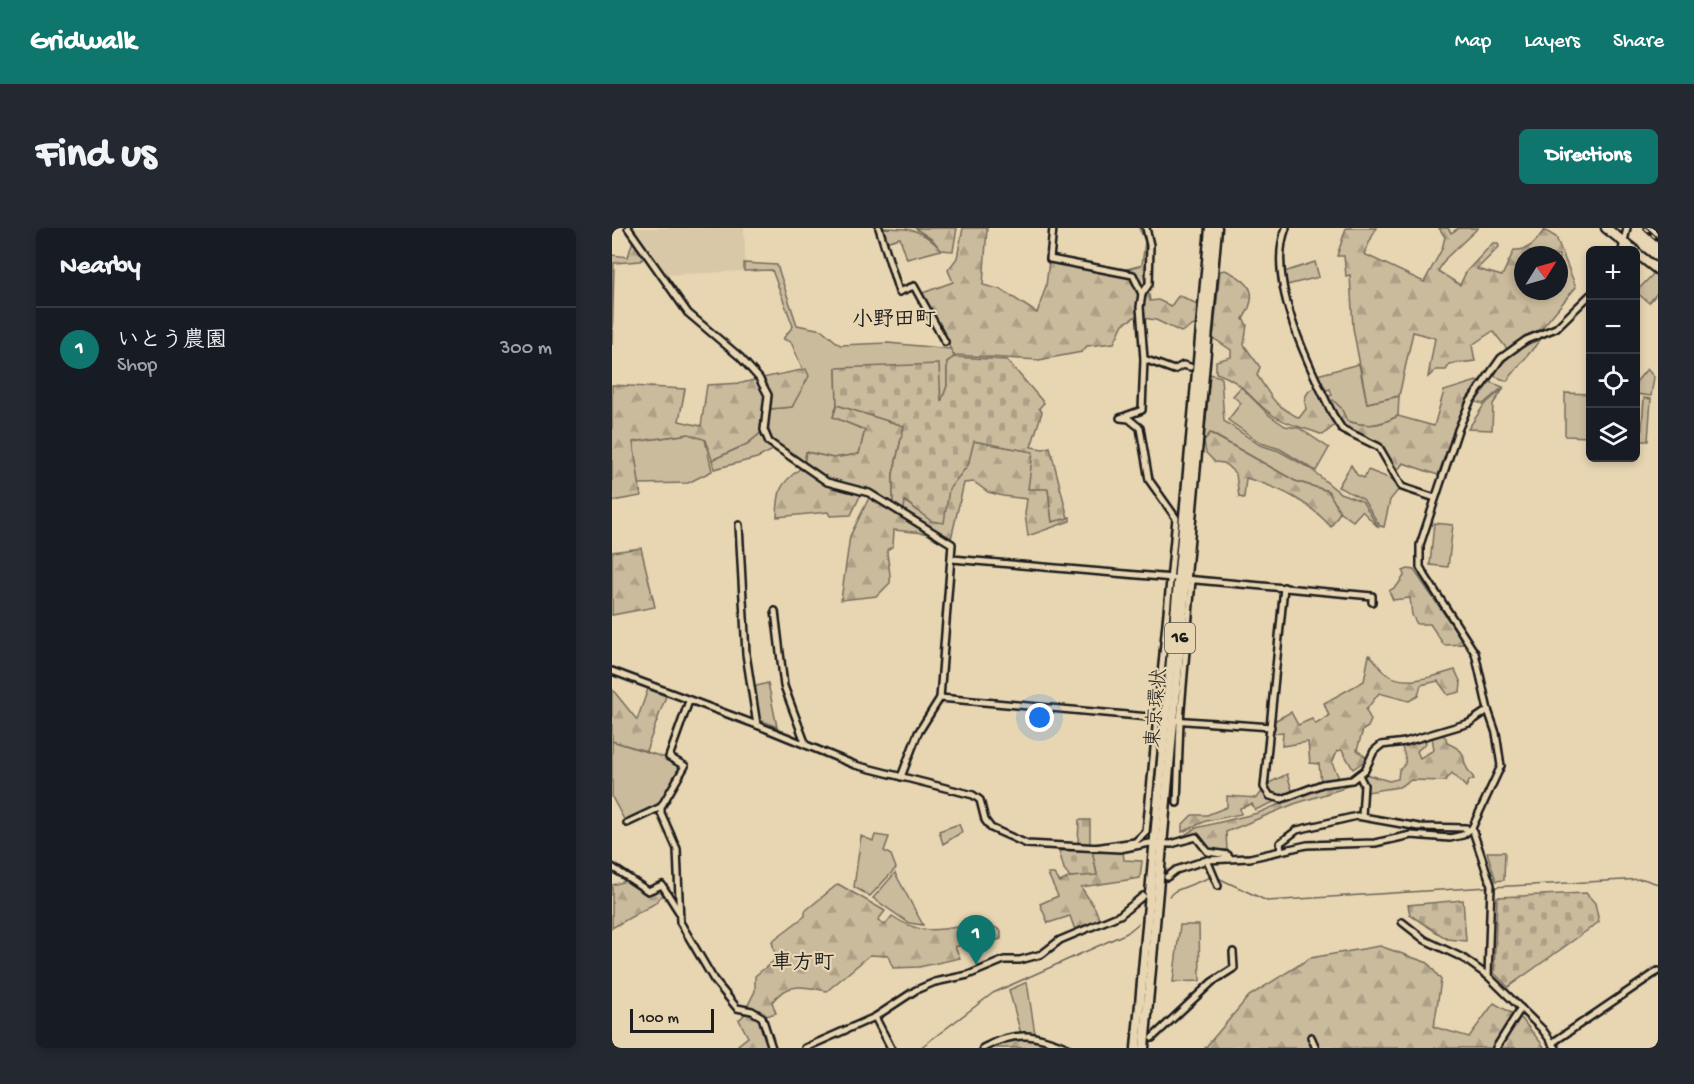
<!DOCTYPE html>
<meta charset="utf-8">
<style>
:root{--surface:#171b24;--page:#242831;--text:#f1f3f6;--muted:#9ea1a6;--line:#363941;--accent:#0f766e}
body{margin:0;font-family:"Gochi Hand","Klee One",sans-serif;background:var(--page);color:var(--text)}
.controls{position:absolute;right:18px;top:18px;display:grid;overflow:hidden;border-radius:9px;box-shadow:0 3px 9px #0003}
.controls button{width:54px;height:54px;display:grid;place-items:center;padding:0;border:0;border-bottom:2px solid var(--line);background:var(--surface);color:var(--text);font:30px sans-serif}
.compass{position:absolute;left:902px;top:18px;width:54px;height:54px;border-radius:50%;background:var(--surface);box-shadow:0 3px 9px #0003;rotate:53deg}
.scale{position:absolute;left:18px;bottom:15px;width:84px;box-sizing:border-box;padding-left:6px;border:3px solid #1c1c1c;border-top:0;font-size:16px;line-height:21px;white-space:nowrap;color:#1c1c1c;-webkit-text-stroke:4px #e8d6b3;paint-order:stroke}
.you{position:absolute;left:428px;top:490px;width:21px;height:21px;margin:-15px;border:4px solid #fff;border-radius:50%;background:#1a73e8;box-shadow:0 0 0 9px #1a73e833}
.badge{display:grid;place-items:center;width:39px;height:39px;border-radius:50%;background:var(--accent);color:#fff;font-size:20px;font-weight:700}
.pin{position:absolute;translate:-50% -50px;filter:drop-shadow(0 2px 3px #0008)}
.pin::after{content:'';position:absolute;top:32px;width:21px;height:18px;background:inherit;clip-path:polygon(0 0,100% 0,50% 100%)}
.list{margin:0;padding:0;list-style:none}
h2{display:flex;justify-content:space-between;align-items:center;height:78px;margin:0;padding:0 24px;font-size:26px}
h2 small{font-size:20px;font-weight:400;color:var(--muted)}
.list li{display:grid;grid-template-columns:39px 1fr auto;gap:18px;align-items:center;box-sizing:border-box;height:84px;padding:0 24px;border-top:2px solid var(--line)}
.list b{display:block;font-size:22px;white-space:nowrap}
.list p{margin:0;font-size:20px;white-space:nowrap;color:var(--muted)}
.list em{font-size:20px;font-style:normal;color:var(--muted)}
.icon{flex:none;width:33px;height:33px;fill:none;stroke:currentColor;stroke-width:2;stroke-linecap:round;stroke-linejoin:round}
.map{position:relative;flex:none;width:1046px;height:820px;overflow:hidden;border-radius:9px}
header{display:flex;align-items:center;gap:36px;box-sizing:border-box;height:84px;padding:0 30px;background:var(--accent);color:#fff}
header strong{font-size:28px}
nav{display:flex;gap:33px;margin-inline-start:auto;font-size:21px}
.intro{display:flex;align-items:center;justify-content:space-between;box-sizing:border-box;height:144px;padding:0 36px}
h1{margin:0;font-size:42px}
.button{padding:15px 27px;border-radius:9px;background:var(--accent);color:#fff;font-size:21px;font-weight:700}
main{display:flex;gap:36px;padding:0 36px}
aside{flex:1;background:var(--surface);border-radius:9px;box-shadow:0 3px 9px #0003}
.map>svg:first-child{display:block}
</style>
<header>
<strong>Gridwalk</strong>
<nav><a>Map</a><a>Layers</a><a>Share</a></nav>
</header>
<div class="intro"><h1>Find us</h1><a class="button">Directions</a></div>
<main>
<aside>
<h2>Nearby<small></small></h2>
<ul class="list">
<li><span class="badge">1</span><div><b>いとう農園</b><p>Shop</p></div><em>300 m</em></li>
</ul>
</aside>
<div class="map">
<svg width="1046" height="820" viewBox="0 0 1046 820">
<defs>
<pattern id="forest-firs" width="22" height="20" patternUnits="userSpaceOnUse" patternTransform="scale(1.5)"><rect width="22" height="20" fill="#cbbb9d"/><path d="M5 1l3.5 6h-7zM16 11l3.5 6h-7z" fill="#aea087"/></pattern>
<pattern id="cemetery-stones" width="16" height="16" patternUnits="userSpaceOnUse" patternTransform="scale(1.5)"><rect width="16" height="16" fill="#cbbb9d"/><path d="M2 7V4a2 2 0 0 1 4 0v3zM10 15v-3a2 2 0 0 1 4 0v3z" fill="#aea087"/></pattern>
</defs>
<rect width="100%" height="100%" fill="#e8d6b3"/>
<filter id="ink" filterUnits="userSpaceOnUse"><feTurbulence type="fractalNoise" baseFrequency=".0167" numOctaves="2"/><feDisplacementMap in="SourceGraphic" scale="12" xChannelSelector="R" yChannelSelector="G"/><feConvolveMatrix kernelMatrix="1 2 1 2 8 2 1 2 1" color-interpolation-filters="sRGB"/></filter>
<g filter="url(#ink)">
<!-- built -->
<path fill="#d9c8a8" d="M20,0H132L134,43L53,47L39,32Z"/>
<!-- green -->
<g fill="#cbbb9d" stroke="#746c5c" stroke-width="1.5">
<path d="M269,0C297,0 310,0 329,22L295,31L288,10L273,14Z"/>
<path d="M703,34L707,49L675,57L672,44Z"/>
<path d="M132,35L165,37L185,97L210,102L228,117L276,115L339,121L342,129L335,134V158L329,176L224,140L225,177L221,189L253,202L247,226L221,230L194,224L192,237C168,212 150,223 158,181L180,179L194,142H191L179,114L171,111L181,98L160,42L132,43Z"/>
<path d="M1042,45L1046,49V64L1037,75L1024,64Z"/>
<path d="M932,107L895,153L879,147L900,126Z"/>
<path d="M747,136L755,175L787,168L786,188C767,198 755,199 735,193L729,180L717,175L715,169L720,167L718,161L712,163L705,147Z"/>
<path d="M1035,141L1042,149L1039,168L1024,166V154Z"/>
<path d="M598,146L609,149L612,193L648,217L667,223L699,241L728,265L750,273L767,300L750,283L741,293L728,284L716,263L683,253L599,205L592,213Z"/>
<path d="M875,153L891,159L871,176L864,174Z"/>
<path d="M629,159L657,187L673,198L687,200L717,220L704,243L668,221L649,215L616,192L629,175L621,168Z"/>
<path d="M892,160L881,176L880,202L856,201L872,177Z"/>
<path d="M953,165L978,166V209L953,208Z"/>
<path d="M1032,170L1039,171L1036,213H1029Z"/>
<path d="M151,203L161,222L145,230L102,241L100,232L135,216Z"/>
<path d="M77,206L93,211L100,243L76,255L27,256L21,214Z"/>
<path d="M739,237L745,247L752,250L756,242L782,252L788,260L778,272L772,299L768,298L751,271L726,259Z"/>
<path d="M822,295L841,297L836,339L818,337Z"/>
<path d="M156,455L165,499L146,491L141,459Z"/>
<path d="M0,513L54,530L71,538L46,578L14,595L0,569Z"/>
<path d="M347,596L350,604L331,616L327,603Z"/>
<path d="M263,607L277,609L272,623L279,627L284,640L258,668L242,659L249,608L261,613Z"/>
<path d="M875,624H893L892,652L884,653Z"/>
<path d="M283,645L311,697L297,695L261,670Z"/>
<path d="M568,697H587L588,753L561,754Z"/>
<path d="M415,754L423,806H409L397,762Z"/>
</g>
<!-- forest -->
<g fill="url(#forest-firs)" stroke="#746c5c" stroke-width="1.5" fill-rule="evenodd">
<path d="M303,0H345L341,23L329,22L321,12Z"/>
<path d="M351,0H375L371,57L390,62L425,85L434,58L437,32L485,44L519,48L529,67L528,86L511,96L502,115L475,118L470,124L427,132L342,127L308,66L341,54L336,42L345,30Z"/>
<path d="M527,0H533C537,20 541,46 531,64L521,45L508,43L530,37L533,13Z"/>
<path d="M734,0H764L752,26L812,54L830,21L833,9L827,0H836L839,5L847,0H866L834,30L826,43L848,57L854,44L881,15H886L887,19L865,41L890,48L902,22C917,23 924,14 932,2L944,9L964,59L929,101L895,121L881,103L860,117L863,133L838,136L834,142H824L816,149L823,110L801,104L787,168L755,175L741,100L738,47L734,48L732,28H725ZM911,27H947V63H911Z"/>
<path d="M21,12L32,29L29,33L2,35L0,117V27L16,29Z"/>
<path d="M613,42C640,54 647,66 631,91L635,97L632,117L648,139L645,147C663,174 659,174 687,190L694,181C692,168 693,164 705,158L724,196L711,207C694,200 674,197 659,186C637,170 632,154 604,145V133L619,129V122L601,110L608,43Z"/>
<path d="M536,60L538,73L546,72L559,78L567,67L585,76L584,96L569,104L544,92L531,90L529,79Z"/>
<path d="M194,141L197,148L180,179L158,181V167L150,150Z"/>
<path d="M146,151L154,168L151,203L135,216L100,232L94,212L77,206L21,214L29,268L0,273V157L73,161L67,193L89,198L95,157L130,155Z"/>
<path d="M868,152L843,202L826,247L791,235L783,246L771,222L733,200L717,175L721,172L729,180L735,193C755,199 767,198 786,188L822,198L832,163Z"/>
<path d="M225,177L292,198L281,246V274L278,275L251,261L216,252L192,237L194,224L221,230L247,226L253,202L221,189Z"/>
<path d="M598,205L683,253L716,263L728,284L719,299C696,273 668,260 634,250L632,270L627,269L624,246L612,235L603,234L594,225L592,213Z"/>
<path d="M361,213L421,224L436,261L440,293L458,289V293L416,308L413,286L415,271L391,268L376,264L362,254L352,255L339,311L295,286L292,281V273L319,292L336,261L356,237Z"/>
<path d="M189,240L250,264L239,287L218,288L216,284L165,289C166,262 167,256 189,240Z"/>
<path d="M258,268L322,306L282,302L281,318L275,322C275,332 279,343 278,355L265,368L229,372L238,308Z"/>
<path d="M29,320L43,379L0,387V324Z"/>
<path d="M796,341L802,342L853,416L832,417L818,396H805L800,387L798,370L781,372L777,363L785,358L792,348L791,343Z"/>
<path d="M757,427C765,432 767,440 773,445C793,460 822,448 843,442L849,455L848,464L836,467L826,453L809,457L806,468L797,473L767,465L754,482L759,492L756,499L751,502L745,522L755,530L754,532L741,541L730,522L725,523L720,535L728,552L709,554L707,536L698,535L696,514L670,518L671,504L662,505V493L679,484L686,497L700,491L704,496L717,488L712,475L752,453Z"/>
<path d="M0,461L25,492L36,461L54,468L34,523L0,513Z"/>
<path d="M830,506L834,510L835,515C860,526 847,529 856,542C858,545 861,548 862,551L857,553L854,559L840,545L833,553L799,552L787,559L755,564L751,550L753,546L777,553L786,551L787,542C797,535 793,530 790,519L813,511L814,515L805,523L808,530L822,522L820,509Z"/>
<path d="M675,546L680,562H690L671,569L659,567L657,555Z"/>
<path d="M739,554L729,561L682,576L614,604L615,622H596L587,608L566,611L584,600L646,585L711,558Z"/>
<path d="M652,561L667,572L643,582L640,576L628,580L629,586L594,593L570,604V597L580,587H595L615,579V568L645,570Z"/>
<path d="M480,622L511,623L512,632L530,633L528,650L469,659L483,680L488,693L463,702L458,688L436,695L428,676L446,668L436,646H442L448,654L458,649L485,646Z"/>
<path d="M17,652L35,665L49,659L53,665L42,676L0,700V657Z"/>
<path d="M226,656L273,683L266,692L273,697L280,688C317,713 337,697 376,695L389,703V711L380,714L362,713L343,719L348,730L307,739L281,740L276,728L258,727L215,763C193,759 176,753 160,774L164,785L154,788L135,779L143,763V748L164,731L160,713L193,688V683Z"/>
<path d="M768,718L816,735L829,752L822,799L857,809L882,775L910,791L933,820H593L637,768L698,730Z"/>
<path d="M134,785L149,791L158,820H131L126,817L136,809L127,792Z"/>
<path d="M424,809L452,820H374L395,812Z"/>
</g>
<!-- cemetery -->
<g fill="url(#cemetery-stones)" stroke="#746c5c" stroke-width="1.5">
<path d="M342,129L395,132L432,175L427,180L430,184L419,219L431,221L438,219L456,290L440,294L436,261H416L421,224L362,213L356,237L337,261L332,295L319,293L293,273L292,281L295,286L278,275L281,274V246L292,198L225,177L224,140L327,136L329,174L335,158V134Z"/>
<path d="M467,592H478V618L466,617Z"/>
<path d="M480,622L485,647L458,649L452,641L447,623Z"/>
<path d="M974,665L983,675L987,694L896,759L882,745L885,669Z"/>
<path d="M851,672L854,713L835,711L798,687L796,677Z"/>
</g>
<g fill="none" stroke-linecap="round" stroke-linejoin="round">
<!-- stream -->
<g stroke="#6c6558" stroke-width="1.5">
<path d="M604,649L655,673L876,659"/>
<path d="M880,659L1031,651L1046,656"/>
<path d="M557,668L563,663L599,649"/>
<path d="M308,820L381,765L515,705L526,696"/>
</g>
<!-- minor casing -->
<g stroke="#1c1c1c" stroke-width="10">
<g id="minor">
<path d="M16,0L76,85L128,129L147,150L156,167L152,202L157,214L215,254L257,265L340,316L328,470L306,505L289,549"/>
<path d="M267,0L287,64L302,58L333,114"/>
<path d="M441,0L438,31L521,47L530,66"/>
<path d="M674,0C653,52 698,140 721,187L730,201L767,219L790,259L823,270"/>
<path d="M1010,22L1015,0"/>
<path d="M532,131L562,142L571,137L578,139"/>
<path d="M127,297L134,426L145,497"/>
<path d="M340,331L561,350"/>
<path d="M573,351L760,368V374"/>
<path d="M672,359L652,559L658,568L670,571L710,556L740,552L753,542L762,523L769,517L793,514L857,495L876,482"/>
<path d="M163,383L172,458L194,517"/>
<path d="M0,443L145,497L243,537L361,567L368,572L373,592L379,600L415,616L508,621L538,615L559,616L584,609L596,624L616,627L617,631"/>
<path d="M328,470L548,490"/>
<path d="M77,473L57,529L73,538L49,579V585L65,621L68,694L102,752L125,780L140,783L150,789L160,820"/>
<path d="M560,492L659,499"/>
<path d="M747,547L752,557L750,588"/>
<path d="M565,575L568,493L580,352"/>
<path d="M15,595L49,579"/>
<path d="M860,600L879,657L876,748L930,801L944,820"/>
<path d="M483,620L523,614L534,604L564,290L537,252L528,200L517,191L508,190L530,182L532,131L528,79L530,66L537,56L538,17L534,0"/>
<path d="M669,622L668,615L685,602L745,588L807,599L854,600"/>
<path d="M595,632L606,658"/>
<path d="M0,639L36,663L50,657L67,684"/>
<path d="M555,649L564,642L595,632L638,630L695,617L763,615L799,607L838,610L851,607L860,600L889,538L884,505L876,482L863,425L812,346L808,339V317L846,202L858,174L889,130L914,112L944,100L978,67"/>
<path d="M790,694L813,712L851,730L876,748"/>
<path d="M263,789L279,820"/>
<path d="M699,809L704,820"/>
<path d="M540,810L600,754L622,740L621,724"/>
<path d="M940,815L1046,743"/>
<path d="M193,820L263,789L304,762L323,754L356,747L392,732H408L430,726L448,712L508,687L531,668"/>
<path d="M371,820C404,802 423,806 456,820"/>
<path d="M884,820L909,780"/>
</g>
</g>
<!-- highway casing -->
<g stroke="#1c1c1c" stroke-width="13">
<g id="highway">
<path d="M994,0L1022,22"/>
<path d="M1023,24L1046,42"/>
<path d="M524,820L598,0"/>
<path d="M532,820L605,0"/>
</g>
</g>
<!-- minor -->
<use href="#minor" stroke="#e8d6b3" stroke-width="5"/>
<!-- highway -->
<use href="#highway" stroke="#e8d6b3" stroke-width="8"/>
<!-- rail casing -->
<g stroke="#1c1c1c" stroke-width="4">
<path id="rail" d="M1033,0L1046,12"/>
</g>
<!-- rail -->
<use href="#rail" stroke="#e8d6b3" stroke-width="1.5" stroke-dasharray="4.5" stroke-linecap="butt"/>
</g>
</g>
<g text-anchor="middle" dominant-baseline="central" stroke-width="4.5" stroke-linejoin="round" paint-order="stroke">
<!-- shield labels -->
<rect fill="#e8d6b3" stroke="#595449" stroke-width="1.5" x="553" y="395" width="30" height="30" rx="4.5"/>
<g font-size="18" font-weight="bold" fill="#1c1c1c">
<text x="568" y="410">16</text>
</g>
<!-- street labels -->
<g font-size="20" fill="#1c1c1c" stroke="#e8d6b3">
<text transform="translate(546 480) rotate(-85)">東京環状</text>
</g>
<!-- neighbourhood labels -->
<g font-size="21" font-weight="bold" fill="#1c1c1c" stroke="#e8d6b3">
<text x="282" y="93">小野田町</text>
<text x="191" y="736">車方町</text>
</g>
</g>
</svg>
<div class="controls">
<button>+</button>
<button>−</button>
<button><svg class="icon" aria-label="locate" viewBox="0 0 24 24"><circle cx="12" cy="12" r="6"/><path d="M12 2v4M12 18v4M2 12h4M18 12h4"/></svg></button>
<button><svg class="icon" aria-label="layers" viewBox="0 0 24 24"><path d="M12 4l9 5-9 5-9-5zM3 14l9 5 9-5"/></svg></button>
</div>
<svg class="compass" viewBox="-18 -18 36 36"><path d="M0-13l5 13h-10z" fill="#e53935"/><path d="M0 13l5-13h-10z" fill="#9ea1a6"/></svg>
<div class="scale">100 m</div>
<div class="you"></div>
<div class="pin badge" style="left:364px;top:737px">1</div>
</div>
</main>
